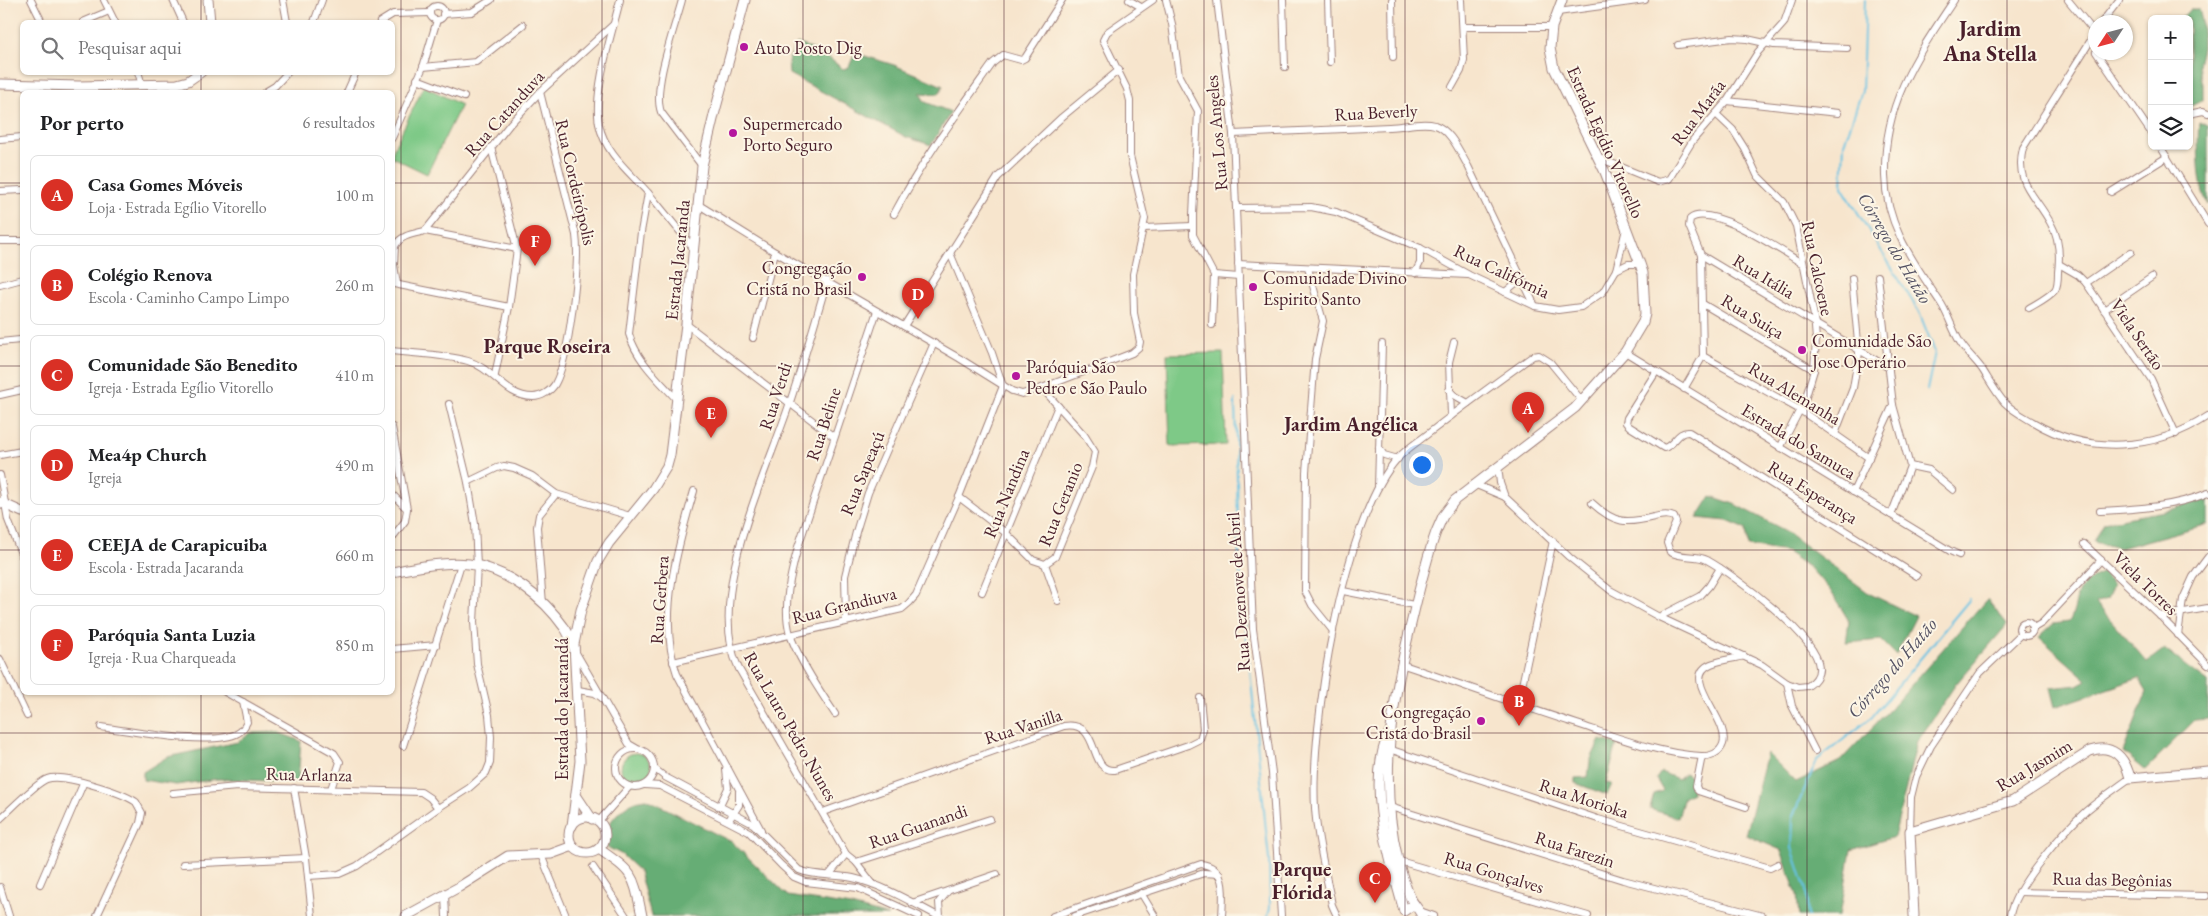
<!DOCTYPE html>
<html lang="pt">
<meta charset="utf-8">
<style>
:root{--surface:#fff;--page:#f6f6f6;--text:#202124;--muted:#757577;--line:#e0e0e0;--accent:#d93025}
body{margin:0;font-family:"EB Garamond",serif;background:var(--page);color:var(--text)}
.controls{position:absolute;right:15px;top:15px;display:grid;overflow:hidden;border-radius:8px;box-shadow:0 1px 4px #0004}
.controls button{width:45px;height:45px;display:grid;place-items:center;padding:0;border:0;border-bottom:1px solid var(--line);background:var(--surface);color:var(--text);font:25px sans-serif}
.compass{position:absolute;left:2088px;top:15px;width:45px;height:45px;border-radius:50%;background:var(--surface);box-shadow:0 1px 4px #0004;rotate:234deg}
.you{position:absolute;left:1421px;top:464px;width:18px;height:18px;margin:-12px;border:4px solid #fff;border-radius:50%;background:#1a73e8;box-shadow:0 0 0 8px #1a73e833}
.badge{display:grid;place-items:center;width:32px;height:32px;border-radius:50%;background:var(--accent);color:#fff;font-size:16px;font-weight:700}
.pin{position:absolute;translate:-50% -41px;filter:drop-shadow(0 1px 2px #0008)}
.pin::after{content:'';position:absolute;top:26px;width:18px;height:15px;background:inherit;clip-path:polygon(0 0,100% 0,50% 100%)}
.list{margin:0;padding:0;list-style:none}
h2{display:flex;justify-content:space-between;align-items:center;height:65px;margin:0;padding:0 20px;font-size:21px}
h2 small{font-size:16px;font-weight:400;color:var(--muted)}
.list li{display:grid;grid-template-columns:32px 1fr auto;gap:15px;align-items:center;box-sizing:border-box;height:80px;margin:0 10px 10px;padding:0 10px;border:1px solid var(--line);border-radius:8px}
.list b{display:block;font-size:19px;white-space:nowrap}
.list p{margin:0;font-size:16px;white-space:nowrap;color:var(--muted)}
.list em{font-size:16px;font-style:normal;color:var(--muted)}
.icon{flex:none;width:28px;height:28px;fill:none;stroke:currentColor;stroke-width:2;stroke-linecap:round;stroke-linejoin:round}
.map{position:relative;flex:none;width:2208px;height:916px;overflow:hidden}
.search{position:absolute;background:var(--surface);box-shadow:0 1px 4px #0004;left:20px;top:20px;width:375px;height:55px;display:flex;align-items:center;gap:12px;box-sizing:border-box;padding:0 18px;border-radius:8px;color:var(--muted);font-size:19px}
.panel{position:absolute;background:var(--surface);box-shadow:0 1px 4px #0004;left:20px;top:90px;width:375px;height:605px;border-radius:8px}
.map>svg:first-child{display:block}
</style>
<div class="map">
<svg width="2208" height="916" viewBox="0 0 2208 916">
<rect width="100%" height="100%" fill="#fcf5e5"/>
<filter id="ink" filterUnits="userSpaceOnUse"><feTurbulence type="fractalNoise" baseFrequency=".02" numOctaves="2"/><feDisplacementMap in="SourceGraphic" scale="10" xChannelSelector="R" yChannelSelector="G"/><feConvolveMatrix kernelMatrix="1 2 1 2 8 2 1 2 1" color-interpolation-filters="sRGB"/></filter>
<filter id="wash" filterUnits="userSpaceOnUse"><feTurbulence type="fractalNoise" baseFrequency=".0096" numOctaves="4" result="noise"/><feDisplacementMap in="SourceGraphic" scale="20" xChannelSelector="R" yChannelSelector="G"/><feGaussianBlur stdDeviation="1.12" result="paint"/><feColorMatrix in="noise" values="0 0 0 0 0 0 0 0 0 0 0 0 0 0 0 0 0 1.4 0 .05"/><feComposite in="paint" operator="in"/></filter>
<g filter="url(#wash)">
<rect width="100%" height="100%" fill="#f7e5cd"/>
<!-- green -->
<g fill="#7ec987" stroke="#647459">
<path d="M424,86L461,105L427,174L392,157L393,150Z"/>
<path d="M1223,353L1226,445L1170,446L1167,354Z"/>
<circle cx="636" cy="768" r="15"/>
</g>
<!-- forest -->
<g fill="#66ad74" stroke="#586650">
<path d="M2190,9H2199L2202,21V48L2198,65L2203,84V100L2189,107V19H2181Z"/>
<path d="M797,43L824,54L843,69L849,67L855,53L894,65L943,86L939,94L920,93L925,102L951,112L931,145L906,137L789,74L788,61Z"/>
<path d="M2199,122L2208,126V204C2198,191 2197,140 2199,122Z"/>
<path d="M1711,496L1734,504L1784,530L1870,594L1916,616L1896,655L1881,640L1846,643L1849,621L1830,590L1810,568L1787,552L1748,546L1746,529L1727,521L1697,518Z"/>
<path d="M2208,498V524L2120,548L2094,542L2104,522L2170,510Z"/>
<path d="M2103,572L2113,585L2107,599L2096,603L2147,662L2164,649L2208,682V719L2195,720L2145,770L2123,752L2147,691L2139,678L2055,707L2050,688L2078,685L2087,680L2039,637L2053,624L2069,622C2074,613 2075,606 2077,596C2081,584 2093,578 2103,572Z"/>
<path d="M1987,599L2007,625L1956,684L1917,742L1894,837L1851,850L1840,916H1799L1797,895L1781,850L1746,835L1767,753L1796,782L1840,761L1891,708Z"/>
<path d="M277,732L301,741L298,782L218,779L176,785L143,780V772L167,757L238,742L250,733Z"/>
<path d="M1600,740L1617,744L1606,783L1612,784L1607,795L1575,783V778L1588,777L1590,761Z"/>
<path d="M1661,772L1678,779L1685,773L1691,777L1692,793L1684,797L1678,818L1650,809L1654,794L1663,791L1656,779Z"/>
<path d="M647,799L732,842L788,896L851,906L888,916H651L639,871L621,854L607,847L603,833C614,816 626,800 647,799Z"/>
</g>
<g fill="none" stroke-linecap="round" stroke-linejoin="round">
<!-- stream -->
<g stroke="#66c3e4" stroke-width="2">
<path d="M1865,0L1862,91L1844,144L1842,187L1919,312L1935,352L1927,390"/>
<path d="M1235,400L1239,560L1269,860L1270,907L1268,916"/>
<path d="M1808,916L1806,890L1792,848L1793,816L1817,760L1871,718L1970,599"/>
</g>
</g>
</g>
<g filter="url(#ink)">
<g fill="none" stroke-linecap="round" stroke-linejoin="round">
<!-- street casing -->
<g stroke="#a0827c" stroke-width="8">
<g id="street">
<path d="M31,0L42,22"/>
<path d="M104,0L115,22"/>
<path d="M173,0L183,22"/>
<path d="M283,0L287,22"/>
<path d="M620,0C612,34 593,90 599,124C605,154 631,173 650,195C664,212 679,230 693,248"/>
<path d="M682,0C675,27 652,88 661,112L702,166"/>
<path d="M1129,0L1141,7"/>
<path d="M1166,0L1172,24L1179,76L1198,111L1193,215V235L1214,275L1239,277"/>
<path d="M1217,0L1233,134L1253,629L1272,773L1281,916"/>
<path d="M1283,0L1285,67"/>
<path d="M1328,0L1330,62"/>
<path d="M1392,0L1393,57"/>
<path d="M1954,0C1916,57 1883,104 1885,176C1886,227 1915,264 1942,305C1949,317 1953,331 1960,342C1966,352 1975,359 1982,369C1989,380 1996,393 2005,403C2013,411 2023,416 2033,422C2088,455 2155,451 2208,416"/>
<path d="M2068,0L2095,33"/>
<circle cx="437" cy="13" r="7"/>
<path d="M1558,12L1645,0"/>
<path d="M443,14L472,12L491,0"/>
<path d="M83,22L109,11"/>
<path d="M314,22L322,0"/>
<path d="M380,22L393,14L430,13"/>
<path d="M2102,22L2119,0"/>
<path d="M1463,27H1552"/>
<path d="M1678,45L1732,38L1747,39L1774,45L1847,48"/>
<path d="M2096,52L2152,134"/>
<path d="M423,67L476,62L523,25"/>
<path d="M138,72L142,85"/>
<path d="M417,79L464,97"/>
<path d="M1452,87L1461,71L1464,60L1461,0"/>
<path d="M265,92L275,86L288,72"/>
<path d="M347,92L356,72"/>
<path d="M1727,101L1838,113"/>
<path d="M1716,114L1733,130L1745,149L1757,175L1784,202L1796,226L1814,316L1816,339L1814,370L1805,400L1780,448"/>
<path d="M2189,114L2203,111L2208,113"/>
<path d="M1233,134C1285,132 1337,129 1389,127C1404,127 1421,121 1435,125C1451,130 1460,153 1468,166L1535,306"/>
<path d="M392,138L423,67L437,20"/>
<path d="M0,139L22,137"/>
<path d="M2160,146L2208,224"/>
<path d="M491,147L517,249L509,307L495,375"/>
<path d="M1599,158L1658,182L1669,179L1693,140L1727,101L1758,52L1784,23L1792,0"/>
<path d="M0,191L22,190"/>
<path d="M2111,192L2167,157"/>
<path d="M648,193L641,232L629,334C637,361 659,380 677,400"/>
<path d="M699,205L775,252L959,358L1012,391L1022,394L1042,388L1132,353L1139,347L1140,342L1134,313L1133,274L1145,219L1130,156V101L1127,89L1103,40L1107,32L1153,0"/>
<path d="M1237,208L1311,207L1336,212L1420,248L1469,275L1535,306L1558,310L1581,307L1603,292L1616,270L1626,229"/>
<path d="M894,214C922,161 958,112 993,63L1003,55L1021,60L1025,58L1062,0"/>
<path d="M1144,228L1192,226"/>
<path d="M425,231L510,124L540,92L614,24"/>
<path d="M0,241H22"/>
<path d="M1701,255L1889,368"/>
<path d="M1238,264L1468,275"/>
<path d="M2059,264L2078,275L2086,283L2151,379L2176,434"/>
<path d="M1308,268L1323,321L1315,359L1306,472L1305,591L1312,605L1333,631"/>
<path d="M1616,270L1628,264H1640"/>
<path d="M1415,273L1420,263V248"/>
<path d="M1878,276L1893,405L1910,466"/>
<path d="M827,281C815,322 803,364 789,405C766,475 704,599 739,669L846,854L856,862L873,884"/>
<path d="M2086,283L2131,252"/>
<path d="M394,284L509,307"/>
<path d="M397,284L394,265L395,246C401,235 413,234 425,231L517,249"/>
<path d="M0,285L22,279"/>
<path d="M1505,292L1516,283L1521,276"/>
<path d="M1703,304L1814,370"/>
<path d="M2029,308C2037,303 2048,298 2055,290C2058,286 2058,278 2058,272C2060,256 2059,238 2051,224C2036,195 2014,184 2023,148L2096,32"/>
<path d="M2104,310L2152,277"/>
<path d="M686,324L834,437"/>
<path d="M1212,325L1214,275"/>
<path d="M904,326L998,177L1062,117L1119,70"/>
<path d="M753,338L775,252"/>
<path d="M0,342L20,340"/>
<path d="M392,351C417,354 444,354 468,361C493,368 505,397 533,397C541,397 551,391 555,384C569,359 580,264 576,235L540,92"/>
<path d="M1625,352L1950,551L1959,555"/>
<path d="M1703,356L1800,410L1869,458"/>
<path d="M1656,372L1627,418L1626,423L1630,427L1664,448C1675,445 1677,431 1689,432L1917,576"/>
<path d="M1684,389L1703,356L1701,255L1689,226L1690,219C1711,202 1783,252 1803,264"/>
<path d="M1449,390L1454,395L1468,403"/>
<path d="M0,395L22,390"/>
<path d="M1451,416L1449,362L1454,342"/>
<path d="M392,427L407,509L405,521L392,538"/>
<path d="M1835,434L1853,388L1859,353L1852,278"/>
<path d="M1379,448L1384,455L1398,459"/>
<path d="M0,455L22,451"/>
<path d="M1498,466L1500,483L1505,497L1569,557L1610,590L1659,617L1762,665L1787,683L1792,706L1815,751"/>
<path d="M1910,466L1929,470L1953,490"/>
<path d="M0,475L8,520L22,556"/>
<path d="M468,482L497,468L504,466L514,468L532,476L556,494L630,516"/>
<path d="M1474,484L1505,497"/>
<path d="M1378,487L1382,344"/>
<path d="M694,491C678,545 657,618 677,674L761,830"/>
<path d="M1853,492L1893,405"/>
<path d="M392,494L406,508"/>
<path d="M959,497L1006,533L1033,560L1045,564L1055,557L1092,467L1095,452L1085,436L1042,388"/>
<path d="M1592,503C1615,524 1626,524 1654,517C1661,515 1668,514 1674,517L1676,522L1667,543L1670,552C1682,559 1696,554 1707,560C1734,575 1817,636 1819,667C1820,675 1814,682 1808,686L1798,687L1787,683"/>
<path d="M2100,511C2136,509 2174,507 2208,493"/>
<path d="M1891,515L1910,466"/>
<path d="M2084,544L2160,616L2208,665"/>
<path d="M1045,564L1058,601"/>
<path d="M1343,591L1414,605"/>
<path d="M982,592L1058,406"/>
<path d="M543,604L537,527L539,515L556,494"/>
<path d="M2160,616L2208,608"/>
<path d="M1659,617L1700,596L1709,586L1720,568"/>
<path d="M846,621L845,576L856,532L868,493L934,343"/>
<circle cx="2026" cy="629" r="7"/>
<path d="M2032,629L2042,623L2101,560"/>
<path d="M2178,635L2183,599L2193,577L2208,557"/>
<path d="M392,649L436,645"/>
<path d="M575,651L629,744L636,748"/>
<path d="M0,659L27,716"/>
<path d="M673,662L902,609L909,603L916,595L959,497L1003,386L992,353L950,253"/>
<path d="M1401,664C1460,684 1518,705 1577,724C1616,737 1660,754 1701,756C1710,757 1720,753 1723,744C1731,720 1678,678 1711,664C1721,660 1733,659 1744,656"/>
<path d="M578,690L595,693L602,698"/>
<path d="M225,692L334,753L340,762L331,789"/>
<path d="M1518,704L1553,541"/>
<path d="M835,714C821,693 797,657 790,634C782,607 791,573 798,547L877,311"/>
<path d="M101,727C131,731 213,747 238,733C242,731 245,726 247,722L243,702"/>
<path d="M403,746L461,564"/>
<path d="M1386,748L1598,819L1770,868L1778,864"/>
<circle cx="635" cy="768" r="19"/>
<path d="M1702,756L1696,786L1698,791L1746,807"/>
<path d="M655,769L665,777L753,824L799,870C816,877 835,874 853,878C883,885 911,902 938,916"/>
<path d="M645,785L660,786L749,832L781,865L794,877L806,882L858,888L919,916"/>
<path d="M294,788L306,858L312,916"/>
<path d="M173,793L237,787L421,792L430,798L438,808"/>
<path d="M1387,806L1623,880L1763,916"/>
<path d="M719,807L728,788L726,770"/>
<path d="M823,812L1064,726C1102,720 1087,773 1115,770L1188,745L1200,739L1203,729L1200,698"/>
<path d="M0,819C10,810 37,782 47,779C63,773 123,793 136,802L142,813L140,823L97,916"/>
<path d="M729,820L739,805V792"/>
<path d="M598,822L629,787"/>
<path d="M1910,831L1911,797L1916,777L1931,746L1980,673L2021,634"/>
<path d="M541,855L566,916"/>
<path d="M1396,860L1588,916"/>
<path d="M856,862L990,819"/>
<path d="M183,864L306,858"/>
<path d="M593,867L626,916"/>
<path d="M829,875L846,854"/>
<path d="M308,876L339,874L357,866L438,808L469,788L486,773L490,763L491,737L489,715L477,664L474,622L477,566L475,524L468,482L449,404"/>
<path d="M40,884L83,784"/>
<path d="M0,887L9,916"/>
<path d="M2018,892L2206,896"/>
<path d="M1141,893L1155,916"/>
<path d="M445,895L446,916"/>
<path d="M912,903L997,874"/>
<path d="M1420,911L1434,916"/>
<path d="M940,916L939,902L948,891"/>
<path d="M1053,916L1201,864C1228,867 1223,896 1222,916"/>
<path d="M1075,916L1204,873L1219,874"/>
<path d="M1337,916L1332,905C1326,873 1317,841 1315,808C1310,727 1343,520 1397,459C1406,449 1419,441 1429,433C1463,406 1498,381 1533,356L1539,355L1550,362L1582,401"/>
<path d="M2010,916C2013,888 2065,830 2086,811C2100,799 2115,789 2130,778"/>
</g>
</g>
<!-- secondary casing -->
<g stroke="#a0827c" stroke-width="11">
<g id="secondary">
<path d="M208,0L210,22"/>
<path d="M0,84L79,86L177,84L188,81L201,72"/>
<path d="M0,502L22,512"/>
<path d="M392,572C417,567 445,561 469,564C506,569 543,597 564,627C569,633 571,641 574,648"/>
<path d="M1389,733C1365,785 1390,859 1404,911L1414,904"/>
<path d="M576,795L592,819"/>
<circle cx="587" cy="835" r="18"/>
<path d="M572,826L580,761L574,644L581,610L598,561L609,543L653,489L667,466L670,455L686,324L702,166L714,115L745,0"/>
<path d="M599,849C635,874 633,874 642,916"/>
<path d="M406,916L459,887L508,856L551,854L573,846"/>
<path d="M1422,916C1419,909 1413,904 1410,897C1405,885 1401,872 1398,860C1378,777 1392,701 1412,620C1419,590 1426,560 1436,532L1443,516L1455,500L1575,408L1625,352L1643,322L1645,314L1643,273L1640,264L1605,172L1554,68L1550,48L1552,27L1562,0"/>
<path d="M1914,916L1910,831L2013,801L2090,751C2112,743 2125,757 2130,778L2208,771"/>
</g>
</g>
<!-- street -->
<use href="#street" stroke="#fff" stroke-width="6"/>
<!-- secondary -->
<use href="#secondary" stroke="#fff" stroke-width="9"/>
</g>
</g>
<!-- grid -->
<path fill="none" stroke="#4a1f2b" stroke-width="1" stroke-opacity="0.55" d="M201,0V22M401,0V916M602,0V916M803,0V916M1004,0V916M1204,0V916M1405,0V916M1606,0V916M1807,0V916M2007,0V916M201,72V92M0,183H22M392,183H2208M0,366H22M392,366H2208M0,550H22M392,550H2208M201,692V916M0,733H2208"/>
<!-- markers -->
<g fill="#b5179e" stroke="#fcf5e5" stroke-width="2">
<circle cx="744" cy="47" r="5"/>
<circle cx="733" cy="133" r="5"/>
<circle cx="862" cy="277" r="5"/>
<circle cx="1253" cy="287" r="5"/>
<circle cx="1802" cy="350" r="5"/>
<circle cx="1016" cy="376" r="5"/>
<circle cx="1481" cy="721" r="5"/>
</g>
<g text-anchor="middle" dominant-baseline="central" stroke-width="4" stroke-linejoin="round" paint-order="stroke">
<!-- poi labels -->
<g font-size="18" fill="#4a1f2b" stroke="#fcf5e5" text-anchor="start">
<text x="754" y="47">Auto Posto Dig</text>
<text x="743" y="123">Supermercado<tspan x="743" dy="21">Porto Seguro</tspan></text>
<text x="852" y="267" text-anchor="end">Congregação<tspan x="852" dy="21">Cristã no Brasil</tspan></text>
<text x="1263" y="277">Comunidade Divino<tspan x="1263" dy="21">Espirito Santo</tspan></text>
<text x="1812" y="340">Comunidade São<tspan x="1812" dy="21">Jose Operário</tspan></text>
<text x="1026" y="366">Paróquia São<tspan x="1026" dy="21">Pedro e São Paulo</tspan></text>
<text x="1471" y="711" text-anchor="end">Congregação<tspan x="1471" dy="21">Cristã do Brasil</tspan></text>
</g>
<!-- street labels -->
<g font-size="18" fill="#4a1f2b" stroke="#fcf5e5">
<text transform="translate(1376 112) rotate(-3)">Rua Beverly</text>
<text transform="translate(1698 112) rotate(-53)">Rua Marãa</text>
<text transform="translate(504 113) rotate(-48)">Rua Catanduva</text>
<text transform="translate(1216 133) rotate(-95)">Rua Los Angeles</text>
<text transform="translate(1606 142) rotate(66)">Estrada Egídio Vitorello</text>
<text transform="translate(576 182) rotate(77)">Rua Cordeirópolis</text>
<text transform="translate(677 260) rotate(-84)">Estrada Jacaranda</text>
<text transform="translate(1818 268) rotate(78)">Rua Calcoene</text>
<text transform="translate(1502 271) rotate(25)">Rua Califórnia</text>
<text transform="translate(1764 276) rotate(31)">Rua Itália</text>
<text transform="translate(1753 316) rotate(31)">Rua Suiça</text>
<text transform="translate(2138 334) rotate(56)">Viela Sertão</text>
<text transform="translate(1795 393) rotate(31)">Rua Alemanha</text>
<text transform="translate(775 396) rotate(-72)">Rua Verdi</text>
<text transform="translate(823 424) rotate(-72)">Rua Beline</text>
<text transform="translate(1799 441) rotate(31)">Estrada do Samuca</text>
<text transform="translate(862 473) rotate(-68)">Rua Sapeaçú</text>
<text transform="translate(1813 492) rotate(32)">Rua Esperança</text>
<text transform="translate(1006 493) rotate(-68)">Rua Nandina</text>
<text transform="translate(1060 504) rotate(-68)">Rua Geranio</text>
<text transform="translate(2146 583) rotate(44)">Viela Torres</text>
<text transform="translate(1238 592) rotate(-94)">Rua Dezenove de Abril</text>
<text transform="translate(659 600) rotate(-86)">Rua Gerbera</text>
<text transform="translate(844 605) rotate(-14)">Rua Grandiuva</text>
<text transform="translate(561 709) rotate(-90)">Estrada do Jacarandá</text>
<text transform="translate(791 726) rotate(60)">Rua Lauro Pedro Nunes</text>
<text transform="translate(1023 726) rotate(-18)">Rua Vanilla</text>
<text transform="translate(2034 765) rotate(-31)">Rua Jasmim</text>
<text transform="translate(309 774) rotate(1)">Rua Arlanza</text>
<text transform="translate(1584 798) rotate(18)">Rua Morioka</text>
<text transform="translate(918 826) rotate(-19)">Rua Guanandi</text>
<text transform="translate(1575 849) rotate(18)">Rua Farezin</text>
<text transform="translate(1494 872) rotate(17)">Rua Gonçalves</text>
<text transform="translate(2112 879) rotate(1)">Rua das Begônias</text>
</g>
<!-- water labels -->
<g font-size="19" font-style="italic" fill="#525062" stroke="#fcf5e5">
<text transform="translate(1895 248) rotate(59)">Córrego do Hatão</text>
<text transform="translate(1892 668) rotate(-49)">Córrego do Hatão</text>
</g>
<!-- quarter labels -->
<g font-size="20" font-weight="bold" fill="#4a1f2b" stroke="#fcf5e5">
<text x="547" y="346">Parque Roseira</text>
<text x="1351" y="424">Jardim Angélica</text>
<text x="1302" y="869">Parque<tspan x="1302" dy="23">Flórida</tspan></text>
</g>
<!-- district labels -->
<g font-size="22" font-weight="bold" fill="#4a1f2b" stroke="#fcf5e5">
<text x="1990" y="28">Jardim<tspan x="1990" dy="25">Ana Stella</tspan></text>
</g>
</g>
</svg>
<div class="controls">
<button>+</button>
<button>−</button>
<button><svg class="icon" aria-label="layers" viewBox="0 0 24 24"><path d="M12 4l9 5-9 5-9-5zM3 14l9 5 9-5"/></svg></button>
</div>
<svg class="compass" viewBox="-18 -18 36 36"><path d="M0-13l5 13h-10z" fill="#e53935"/><path d="M0 13l5-13h-10z" fill="#757577"/></svg>
<div class="you"></div>
<div class="pin badge" style="left:1528px;top:433px">A</div>
<div class="pin badge" style="left:1519px;top:726px">B</div>
<div class="pin badge" style="left:1375px;top:903px">C</div>
<div class="pin badge" style="left:918px;top:319px">D</div>
<div class="pin badge" style="left:711px;top:438px">E</div>
<div class="pin badge" style="left:535px;top:266px">F</div>
<div class="search"><svg class="icon" aria-label="search" viewBox="0 0 24 24"><circle cx="10" cy="10" r="6"/><path d="M15 15l6 6"/></svg>Pesquisar aqui</div>
<section class="panel">
<h2>Por perto<small>6 resultados</small></h2>
<ul class="list">
<li><span class="badge">A</span><div><b>Casa Gomes Móveis</b><p>Loja · Estrada Egílio Vitorello</p></div><em>100 m</em></li>
<li><span class="badge">B</span><div><b>Colégio Renova</b><p>Escola · Caminho Campo Limpo</p></div><em>260 m</em></li>
<li><span class="badge">C</span><div><b>Comunidade São Benedito</b><p>Igreja · Estrada Egílio Vitorello</p></div><em>410 m</em></li>
<li><span class="badge">D</span><div><b>Mea4p Church</b><p>Igreja</p></div><em>490 m</em></li>
<li><span class="badge">E</span><div><b>CEEJA de Carapicuiba</b><p>Escola · Estrada Jacaranda</p></div><em>660 m</em></li>
<li><span class="badge">F</span><div><b>Paróquia Santa Luzia</b><p>Igreja · Rua Charqueada</p></div><em>850 m</em></li>
</ul>
</section>
</div>
